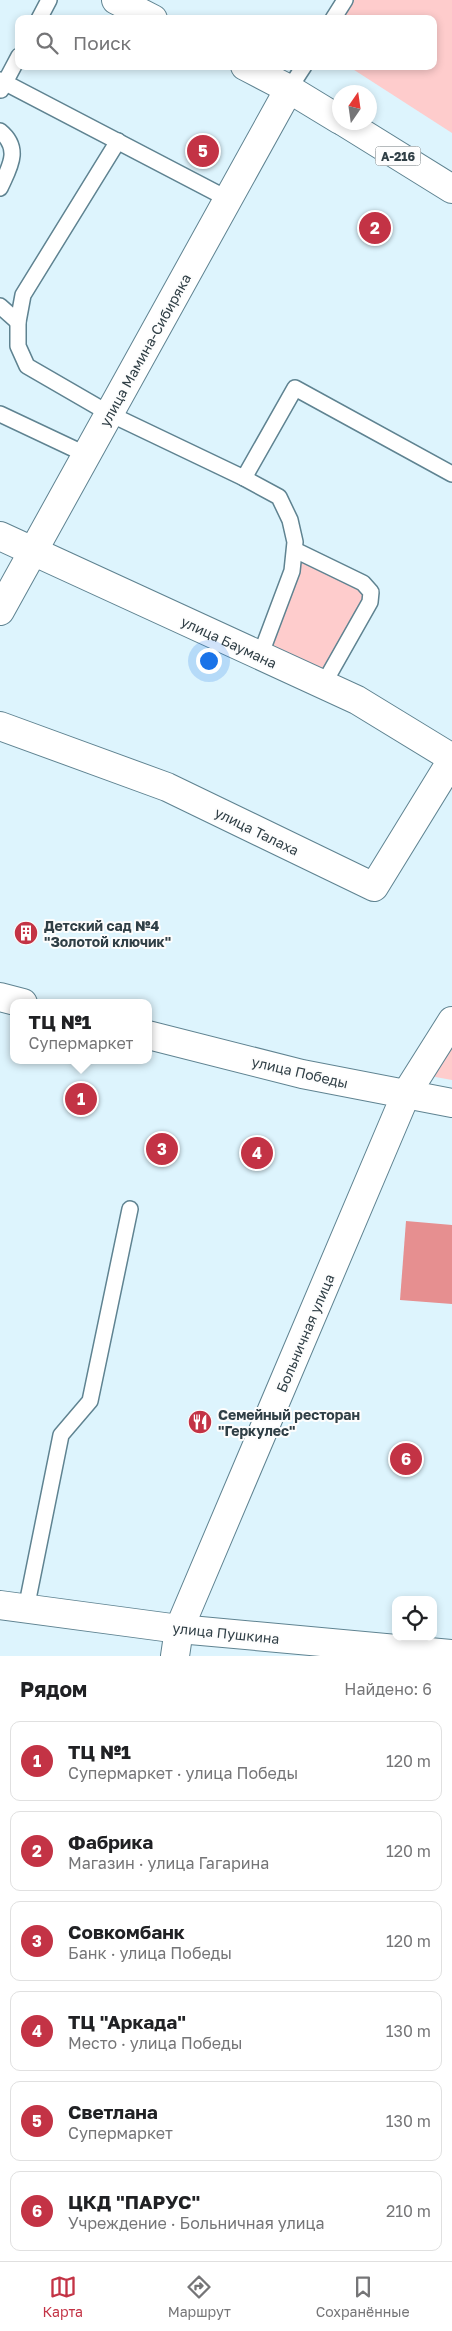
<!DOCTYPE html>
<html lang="ru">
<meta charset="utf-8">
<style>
:root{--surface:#fff;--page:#f2f2f2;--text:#202124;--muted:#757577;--line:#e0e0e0;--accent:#c33345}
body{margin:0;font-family:"Golos Text",sans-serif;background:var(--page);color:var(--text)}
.controls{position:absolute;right:15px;bottom:15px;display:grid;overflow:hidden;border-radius:10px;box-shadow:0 2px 8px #0003}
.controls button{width:45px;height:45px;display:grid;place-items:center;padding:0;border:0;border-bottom:1px solid var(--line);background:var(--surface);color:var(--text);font:25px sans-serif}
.compass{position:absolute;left:332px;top:85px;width:45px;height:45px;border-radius:50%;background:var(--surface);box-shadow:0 2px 8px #0003;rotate:13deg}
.you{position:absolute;left:208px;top:660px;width:18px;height:18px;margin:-12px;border:4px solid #fff;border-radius:50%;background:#1a73e8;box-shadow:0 0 0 8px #1a73e833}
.badge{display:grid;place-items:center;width:32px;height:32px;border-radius:50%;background:var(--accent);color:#fff;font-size:16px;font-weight:700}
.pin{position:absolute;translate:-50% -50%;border:2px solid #fff;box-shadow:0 1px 5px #0006}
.popup{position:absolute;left:10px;top:999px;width:142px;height:65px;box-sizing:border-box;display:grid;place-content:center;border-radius:10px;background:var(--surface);filter:drop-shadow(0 1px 4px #0005);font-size:16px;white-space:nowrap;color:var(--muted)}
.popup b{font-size:19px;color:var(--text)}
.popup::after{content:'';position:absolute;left:50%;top:100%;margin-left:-10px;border:10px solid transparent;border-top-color:var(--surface)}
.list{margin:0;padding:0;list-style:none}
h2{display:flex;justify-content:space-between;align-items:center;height:65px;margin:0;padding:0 20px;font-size:21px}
h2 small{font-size:16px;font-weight:400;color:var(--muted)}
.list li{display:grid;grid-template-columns:32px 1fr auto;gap:15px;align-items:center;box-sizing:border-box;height:80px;margin:0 10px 10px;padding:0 10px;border:1px solid var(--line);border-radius:10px}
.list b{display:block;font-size:19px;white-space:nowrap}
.list p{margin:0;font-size:16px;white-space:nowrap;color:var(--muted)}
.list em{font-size:16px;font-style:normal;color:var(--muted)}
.icon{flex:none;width:28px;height:28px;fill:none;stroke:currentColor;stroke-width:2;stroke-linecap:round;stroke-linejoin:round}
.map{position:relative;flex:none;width:452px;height:1656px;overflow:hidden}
.search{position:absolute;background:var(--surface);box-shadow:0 2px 8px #0003;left:15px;right:15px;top:15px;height:55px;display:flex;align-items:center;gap:12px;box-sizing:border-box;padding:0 18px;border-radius:10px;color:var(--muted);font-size:19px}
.sheet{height:605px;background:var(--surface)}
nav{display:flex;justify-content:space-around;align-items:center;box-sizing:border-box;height:70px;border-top:1px solid var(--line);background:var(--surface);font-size:14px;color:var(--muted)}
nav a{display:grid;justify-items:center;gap:2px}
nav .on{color:var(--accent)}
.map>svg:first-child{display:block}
</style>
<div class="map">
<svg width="452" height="1656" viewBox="0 0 452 1656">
<rect width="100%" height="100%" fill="#ddf4fd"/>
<!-- green -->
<g fill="#fecccc">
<path d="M345,0H452V133L348,66H433V19H333Z"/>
<path d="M295,550L371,592L323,685L260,656Z"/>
<path d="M452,1021V1080L419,1074Z"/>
</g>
<!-- water -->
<path fill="#e68f90" d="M406,1221L452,1225V1304L400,1300Z"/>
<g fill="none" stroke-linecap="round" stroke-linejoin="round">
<!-- lane casing -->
<g stroke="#5f8391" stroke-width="18">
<g id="lane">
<path d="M39,19L49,0"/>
<path d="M333,19L345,0"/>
<path d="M0,80L228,199"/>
<path d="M289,89L304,66"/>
<path d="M1,90L19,56"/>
<path d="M0,131C22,149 9,168 0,188"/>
<path d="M118,141L23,295L18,322V346L27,366L110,414L244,478L295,388L452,474"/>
<path d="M0,306L18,322"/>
<path d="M0,414L87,455"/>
<path d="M244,478L279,497L290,520L295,542L292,571L260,656"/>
<path d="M295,550L363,583L371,592L370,602L323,685"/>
<path d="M26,1609L61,1435L90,1401L130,1209"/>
</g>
</g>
<!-- street casing -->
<g stroke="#5f8391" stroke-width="30">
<g id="street">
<path d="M0,536L357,700L452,758"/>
<path d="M0,611L289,89"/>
<path d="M0,726L167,787L374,887L452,760"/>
<path d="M0,997L23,1003"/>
<path d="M148,1035L302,1074L452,1103"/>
<path d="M0,1605L179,1629L452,1654"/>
<path d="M175,1656L179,1629L406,1094L452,1021"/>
</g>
</g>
<!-- primary casing -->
<g stroke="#5f8391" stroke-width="30">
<g id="primary">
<path d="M116,0L153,19"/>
<path d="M245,66L289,89L340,120"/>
<path d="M344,122L452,189"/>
</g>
</g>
<!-- lane -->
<use href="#lane" stroke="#fff" stroke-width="15"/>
<!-- street -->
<use href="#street" stroke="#fff" stroke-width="28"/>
<!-- primary -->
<use href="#primary" stroke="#fff" stroke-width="28"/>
</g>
<!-- icons -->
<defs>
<g id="building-disc" transform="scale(1.25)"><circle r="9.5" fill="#c33345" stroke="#fdfdfd"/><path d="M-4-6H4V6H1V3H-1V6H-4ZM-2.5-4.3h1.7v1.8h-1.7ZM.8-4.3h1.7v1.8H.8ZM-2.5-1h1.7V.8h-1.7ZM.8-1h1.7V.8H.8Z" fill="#fff"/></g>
<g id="restaurant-disc" transform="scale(1.25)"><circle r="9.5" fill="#c33345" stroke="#fdfdfd"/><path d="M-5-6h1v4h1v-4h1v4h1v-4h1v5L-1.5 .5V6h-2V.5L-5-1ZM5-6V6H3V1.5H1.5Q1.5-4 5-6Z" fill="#fff"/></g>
</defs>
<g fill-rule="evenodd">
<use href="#building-disc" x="26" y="933"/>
<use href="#restaurant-disc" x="200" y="1422"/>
</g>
<g text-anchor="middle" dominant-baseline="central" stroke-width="4" stroke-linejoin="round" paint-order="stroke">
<!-- shield labels -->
<rect fill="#fdfdfd" stroke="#6e787d" stroke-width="1" x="375.5" y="146.5" width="45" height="19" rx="4"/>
<g font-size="12" font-weight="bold" fill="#303f46">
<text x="398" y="156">А-216</text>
</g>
<!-- street labels -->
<g font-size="14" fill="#303f46" stroke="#fdfdfd">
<text transform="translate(145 350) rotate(-61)">улица Мамина-Сибиряка</text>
<text transform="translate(229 642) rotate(25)">улица Баумана</text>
<text transform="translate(257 831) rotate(26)">улица Талаха</text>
<text transform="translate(300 1072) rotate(13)">улица Победы</text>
<text transform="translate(305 1333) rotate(-67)">Больничная улица</text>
<text transform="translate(226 1633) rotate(6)">улица Пушкина</text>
</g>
<!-- poi labels -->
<g font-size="14" font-weight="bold" fill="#303f46" stroke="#fdfdfd" text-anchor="start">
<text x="44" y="925">Детский сад №4<tspan x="44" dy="16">"Золотой ключик"</tspan></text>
<text x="218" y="1414">Семейный ресторан<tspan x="218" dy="16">"Геркулес"</tspan></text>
</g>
</g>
</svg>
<div class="controls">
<button><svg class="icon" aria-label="locate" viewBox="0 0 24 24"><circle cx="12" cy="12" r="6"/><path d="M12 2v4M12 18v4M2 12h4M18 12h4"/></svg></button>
</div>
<svg class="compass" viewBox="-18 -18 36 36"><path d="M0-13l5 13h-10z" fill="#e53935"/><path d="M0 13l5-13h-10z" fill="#757577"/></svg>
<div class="you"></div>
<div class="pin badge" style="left:81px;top:1099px">1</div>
<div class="popup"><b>ТЦ №1</b>Супермаркет</div>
<div class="pin badge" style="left:375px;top:228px">2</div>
<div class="pin badge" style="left:162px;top:1149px">3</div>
<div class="pin badge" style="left:257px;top:1153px">4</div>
<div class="pin badge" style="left:203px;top:151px">5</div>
<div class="pin badge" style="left:406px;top:1459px">6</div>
<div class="search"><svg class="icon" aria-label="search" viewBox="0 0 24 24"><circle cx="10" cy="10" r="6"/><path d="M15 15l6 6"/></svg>Поиск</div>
</div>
<section class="sheet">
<h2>Рядом<small>Найдено: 6</small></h2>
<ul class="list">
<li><span class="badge">1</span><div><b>ТЦ №1</b><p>Супермаркет · улица Победы</p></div><em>120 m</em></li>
<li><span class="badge">2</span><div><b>Фабрика</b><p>Магазин · улица Гагарина</p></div><em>120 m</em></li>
<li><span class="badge">3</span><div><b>Совкомбанк</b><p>Банк · улица Победы</p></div><em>120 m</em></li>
<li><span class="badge">4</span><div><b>ТЦ &quot;Аркада&quot;</b><p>Место · улица Победы</p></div><em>130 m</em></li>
<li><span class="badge">5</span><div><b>Светлана</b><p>Супермаркет</p></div><em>130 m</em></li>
<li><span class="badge">6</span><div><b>ЦКД &quot;ПАРУС&quot;</b><p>Учреждение · Больничная улица</p></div><em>210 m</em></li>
</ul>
</section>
<nav>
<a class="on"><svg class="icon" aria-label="map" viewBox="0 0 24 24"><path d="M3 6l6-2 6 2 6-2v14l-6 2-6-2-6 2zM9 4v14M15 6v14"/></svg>Карта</a>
<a><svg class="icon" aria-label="directions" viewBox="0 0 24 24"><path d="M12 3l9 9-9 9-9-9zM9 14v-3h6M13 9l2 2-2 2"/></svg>Маршрут</a>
<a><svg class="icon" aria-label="saved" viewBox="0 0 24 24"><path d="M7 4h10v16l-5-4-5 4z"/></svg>Сохранённые</a>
</nav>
